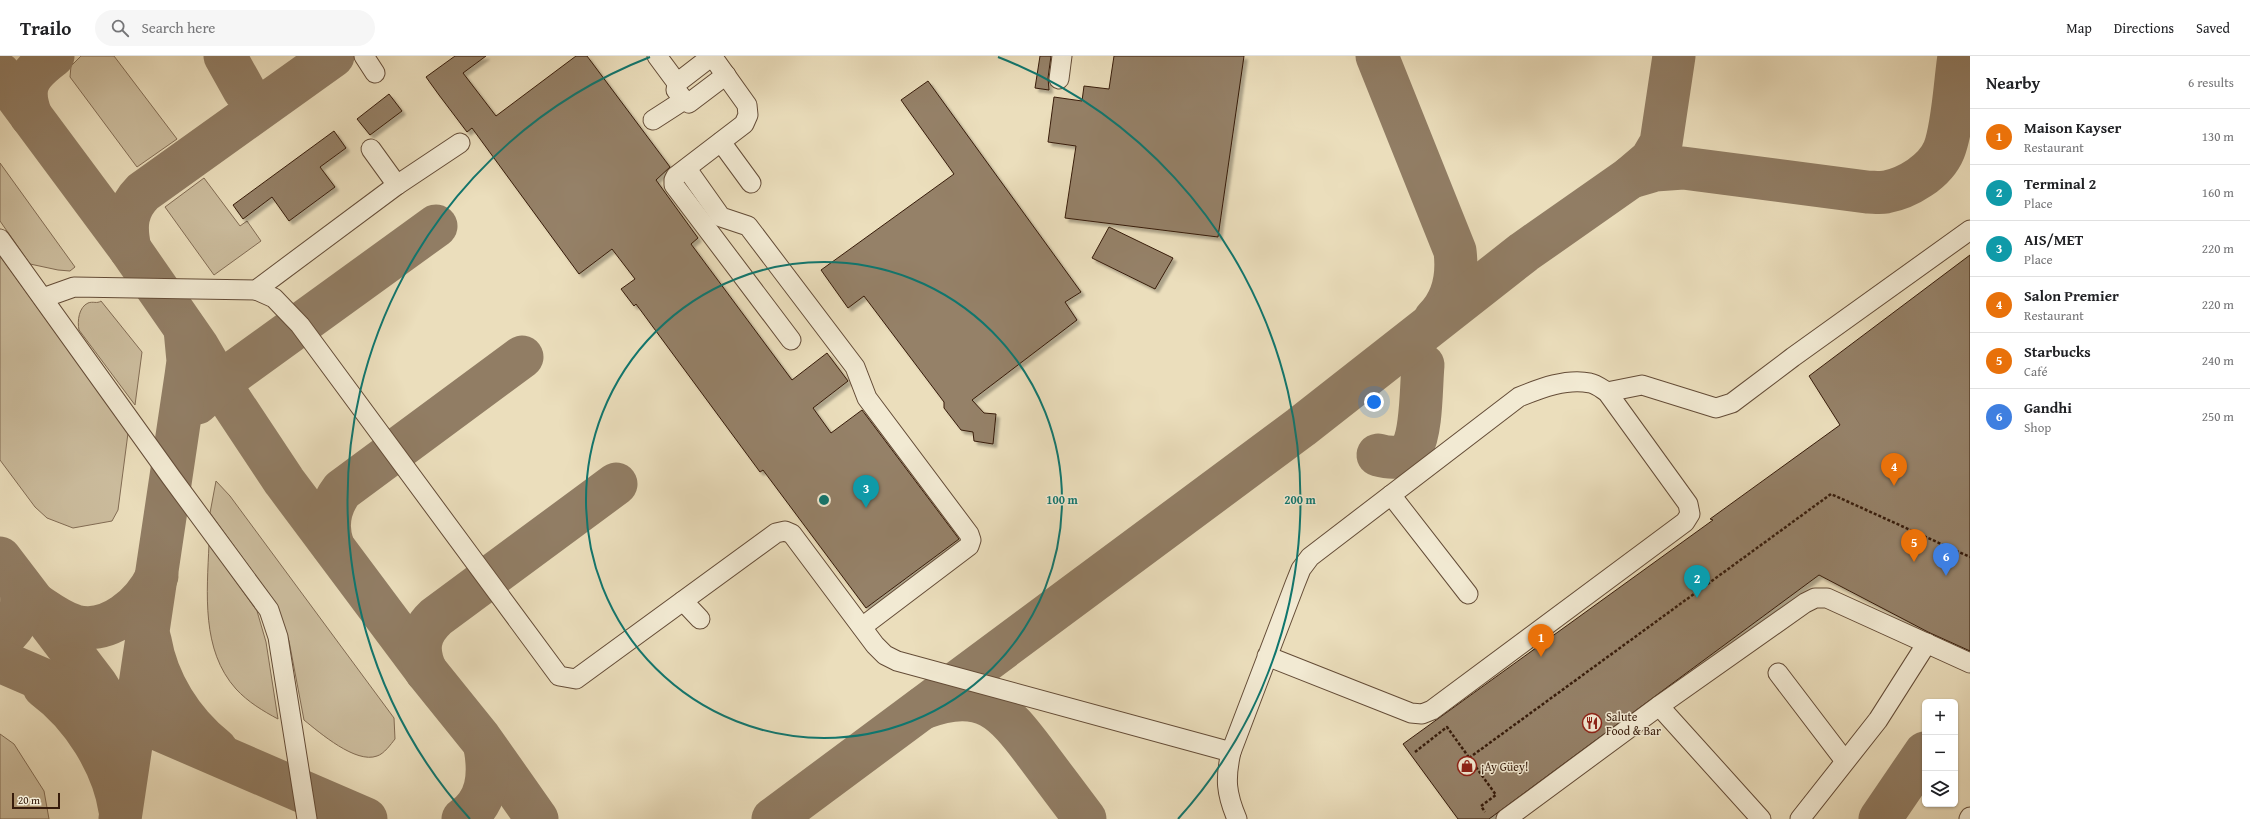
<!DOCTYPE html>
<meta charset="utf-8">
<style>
:root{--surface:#fff;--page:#f6f6f6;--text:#202124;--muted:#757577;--line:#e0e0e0;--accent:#111827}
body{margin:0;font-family:"Gentium Book Plus",serif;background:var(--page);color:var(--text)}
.controls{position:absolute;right:12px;bottom:12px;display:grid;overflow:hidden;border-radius:6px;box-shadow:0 1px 3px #0004}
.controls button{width:36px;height:36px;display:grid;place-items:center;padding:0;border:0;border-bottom:1px solid var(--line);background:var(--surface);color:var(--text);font:20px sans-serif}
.scale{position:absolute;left:12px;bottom:10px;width:48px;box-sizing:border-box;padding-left:4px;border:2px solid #371c0b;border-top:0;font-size:11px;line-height:14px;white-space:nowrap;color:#371c0b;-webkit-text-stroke:3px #f2ead3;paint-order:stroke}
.you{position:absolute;left:1374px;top:346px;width:14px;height:14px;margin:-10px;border:3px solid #fff;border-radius:50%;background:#1a73e8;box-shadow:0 0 0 6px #1a73e833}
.badge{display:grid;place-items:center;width:26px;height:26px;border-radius:50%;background:var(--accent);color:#fff;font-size:13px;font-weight:700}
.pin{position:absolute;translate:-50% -33px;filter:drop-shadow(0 1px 2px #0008)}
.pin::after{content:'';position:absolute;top:21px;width:14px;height:12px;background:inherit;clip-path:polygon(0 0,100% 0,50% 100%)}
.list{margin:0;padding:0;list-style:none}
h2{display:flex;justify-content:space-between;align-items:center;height:52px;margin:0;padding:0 16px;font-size:17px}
h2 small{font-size:13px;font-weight:400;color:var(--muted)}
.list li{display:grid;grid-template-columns:26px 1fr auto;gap:12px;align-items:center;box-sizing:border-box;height:56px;padding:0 16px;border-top:1px solid var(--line)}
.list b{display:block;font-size:15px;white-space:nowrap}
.list p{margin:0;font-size:13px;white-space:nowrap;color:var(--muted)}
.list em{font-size:13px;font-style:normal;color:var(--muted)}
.icon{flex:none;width:22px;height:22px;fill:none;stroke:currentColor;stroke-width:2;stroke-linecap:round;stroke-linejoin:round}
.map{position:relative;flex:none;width:1970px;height:763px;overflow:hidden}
header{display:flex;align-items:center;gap:24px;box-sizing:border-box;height:56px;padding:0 20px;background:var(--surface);border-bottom:1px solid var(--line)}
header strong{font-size:19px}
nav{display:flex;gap:22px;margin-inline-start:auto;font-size:14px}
.search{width:280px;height:36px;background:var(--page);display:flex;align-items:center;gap:10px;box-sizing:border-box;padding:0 14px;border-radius:22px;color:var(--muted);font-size:15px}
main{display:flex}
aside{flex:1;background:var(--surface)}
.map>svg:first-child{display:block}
</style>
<header>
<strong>Trailo</strong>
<div class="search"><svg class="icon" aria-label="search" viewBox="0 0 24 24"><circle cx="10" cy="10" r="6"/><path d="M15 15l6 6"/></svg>Search here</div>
<nav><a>Map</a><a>Directions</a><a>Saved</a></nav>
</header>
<main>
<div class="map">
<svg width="1970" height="763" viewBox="0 0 1970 763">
<defs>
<filter id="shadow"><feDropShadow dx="3.5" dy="3.5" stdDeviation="1" flood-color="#0004"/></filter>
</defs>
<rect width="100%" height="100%" fill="#ebdebc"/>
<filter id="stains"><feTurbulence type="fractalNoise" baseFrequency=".005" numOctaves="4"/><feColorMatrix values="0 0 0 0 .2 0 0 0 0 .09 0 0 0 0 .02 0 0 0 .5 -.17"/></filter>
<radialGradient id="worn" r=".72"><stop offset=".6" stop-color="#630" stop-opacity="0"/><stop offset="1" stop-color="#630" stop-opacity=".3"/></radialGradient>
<!-- green -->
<g fill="#ccbd9e" stroke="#826c54">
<path d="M81,0H114L177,83L137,111L70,21L71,10Z"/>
<path d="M0,107L75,211L70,215L58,214L30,208L0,165Z"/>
<path d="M204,122L240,170L247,165L261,185L214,219L165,151Z"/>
<path d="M0,200L128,377L118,454L112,465L73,472L47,462L35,451L0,404Z"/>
<path d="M101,245L142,296L135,349L79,274C77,265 79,251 88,247C93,245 97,248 101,245Z"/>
<path d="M216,425L230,440L394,662L395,683C391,688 384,698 377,700C356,708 320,677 304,664L289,585L275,546L210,457Z"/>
<path d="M209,488L257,555L266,586L278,663C263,655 248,646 236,633C201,594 207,537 209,488Z"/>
<path d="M0,678L14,688L44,735L49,763H0Z"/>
</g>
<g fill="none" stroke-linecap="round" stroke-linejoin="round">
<!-- taxiway -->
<g stroke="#917d64" stroke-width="43">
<path d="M225,0L244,34"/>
<path d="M1377,0L1455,195C1458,220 1454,244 1435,263"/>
<path d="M0,18L130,193L198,291L219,327L284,425L426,615L480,682L537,763"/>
<path d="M31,60C20,30 28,19 53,0"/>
<path d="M1631,121L1651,104L1661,87L1674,0"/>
<path d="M130,193C125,170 126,153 143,136L333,0"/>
<path d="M197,347L219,327L436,170"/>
<path d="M1378,399C1389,402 1405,404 1412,392C1422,374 1421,330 1423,309"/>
<path d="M333,490C326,470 329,451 342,434L522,301"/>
<path d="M0,502L96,628L113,655"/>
<path d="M37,549C49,557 61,566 75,570C110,579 143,549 157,520"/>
<path d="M0,584C19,568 25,553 20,529"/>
<path d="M150,584C157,626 182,666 216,693"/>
<path d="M0,605L366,763"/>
<path d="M426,615C416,593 419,577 436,561L616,428"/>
<path d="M44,631C82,659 113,708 120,754"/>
<path d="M923,652C984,630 1003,654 1037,699C1053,720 1069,742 1085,763"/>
<path d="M120,763L186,320L188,305L185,273"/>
<path d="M463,763C488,746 490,719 485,691"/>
<path d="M773,763L1301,371L1524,196L1631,121L1655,114L1683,112L1867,136C1873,136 1880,137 1886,136C1907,132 1935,116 1944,94C1953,71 1955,26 1959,0"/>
<path d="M1880,763L1925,697"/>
</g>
</g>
<!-- building -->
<g fill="#958167" stroke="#371c0b" filter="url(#shadow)">
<path d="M455,0H486L463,17L496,60L576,0H587L670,111L656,124L698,182L691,188L792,324L827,297L848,325L813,352L831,377L862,354L959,483L866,552L763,414L760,416L636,248L634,250L621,233L635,223L612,193L579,218L472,72L467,76L439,39L426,21Z"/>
<path d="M1040,0H1051L1048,22L1049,34L1035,32Z"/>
<path d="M1114,0H1244L1218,181L1065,162L1076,90L1048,86L1054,41L1082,45L1084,30L1109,33Z"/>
<path d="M928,25L1081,236L1065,246L1077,264L972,344L984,357L996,358L993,388L974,385L973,376L961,374L944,352V346L864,240L848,252L821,214L954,118L901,44Z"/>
<path d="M389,38L402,55L370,79L357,63Z"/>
<path d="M334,75L346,92L320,111L335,131L289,165L272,141L243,163L233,149Z"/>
<path d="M1109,171L1173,202L1155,233L1092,202Z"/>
<path d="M1970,199V595L1928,576L1819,519L1489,763H1458L1403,688L1713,464L1710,463L1840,369L1809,320Z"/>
</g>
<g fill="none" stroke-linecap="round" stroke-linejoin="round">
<!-- minor casing -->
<g stroke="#644c37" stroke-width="21">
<g id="minor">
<path d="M364,0L375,17"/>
<path d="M657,0L677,27"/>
<path d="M712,0L747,49L748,59L744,68L676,120L674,124V129L791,284"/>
<path d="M712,0L677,27L676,34L684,44L689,47L726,19"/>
<path d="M1059,23L1062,0"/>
<path d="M653,64L684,44"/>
<path d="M721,86L751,127"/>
<path d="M371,93L397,129"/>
<path d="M687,113L721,161L748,170L855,311L867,342L969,478L971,484L969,490L862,571"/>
<path d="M0,183L171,421L269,554L278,581L307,763"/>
<path d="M256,234L274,242L300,269L559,620L576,623L776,477L785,475L792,478L875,589L885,599L897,605L1231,696C1225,723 1226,737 1237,763"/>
<path d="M43,242L74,231L256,234L397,129L460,87"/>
<path d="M1607,336L1642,329L1716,352L1732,347L1793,301L1970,174"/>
<path d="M1391,439L1468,538"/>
<path d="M683,545L700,563"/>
<path d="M1778,617L1845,705"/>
<path d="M1659,650L1761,763"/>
<path d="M1231,696L1295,528L1301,513L1310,501L1519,341C1541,332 1567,322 1590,327C1596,328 1602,333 1607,336L1688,448L1690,458L1685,466L1432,654L1422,658L1411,657L1267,600"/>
<path d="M1506,763L1659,650L1805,547L1815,542H1827L1970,607"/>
<path d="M1800,763L1878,664L1927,587"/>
<path d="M1969,763L1970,761"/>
</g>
</g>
<!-- path -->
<g stroke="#371c0b" stroke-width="2.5" stroke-dasharray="3 2" stroke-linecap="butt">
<path d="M1415,696L1447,671L1496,739L1481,750L1485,756"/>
<path d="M1469,702L1831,438L1970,501"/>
</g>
<!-- minor -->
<use href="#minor" stroke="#f2ead3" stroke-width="19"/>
</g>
<!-- distance rings -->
<g fill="none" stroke="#0f766e" stroke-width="2">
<circle cx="824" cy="444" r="238"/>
<path d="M470 763A476 476 0 0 1 650 1M998 1A476 476 0 0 1 1178 763"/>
</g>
<!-- icons -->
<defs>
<g id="restaurant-ring" transform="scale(1)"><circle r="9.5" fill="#f2ead3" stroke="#8f2418" stroke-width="1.5"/><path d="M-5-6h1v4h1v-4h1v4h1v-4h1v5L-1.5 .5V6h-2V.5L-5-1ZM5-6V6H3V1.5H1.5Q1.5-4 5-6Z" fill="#8f2418"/></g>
<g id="shop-ring" transform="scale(1)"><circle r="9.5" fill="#f2ead3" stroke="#8f2418" stroke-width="1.5"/><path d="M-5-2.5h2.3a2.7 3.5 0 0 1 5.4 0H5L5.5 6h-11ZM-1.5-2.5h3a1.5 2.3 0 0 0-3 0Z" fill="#8f2418"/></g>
</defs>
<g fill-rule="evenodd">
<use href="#restaurant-ring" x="1592" y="667"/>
<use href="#shop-ring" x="1467" y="710"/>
</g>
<g text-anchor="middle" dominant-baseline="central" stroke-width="3" stroke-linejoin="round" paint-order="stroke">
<!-- poi labels -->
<g font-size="12" fill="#371c0b" stroke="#f2ead3" text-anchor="start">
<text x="1606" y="660">Salute<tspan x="1606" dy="14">Food &amp; Bar</tspan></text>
<text x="1481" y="710">¡Ay Güey!</text>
</g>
</g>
<circle cx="824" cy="444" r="6" fill="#0f766e" stroke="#f2ead3" stroke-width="2"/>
<g font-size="12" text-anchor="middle" font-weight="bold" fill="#0f766e" stroke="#f2ead3" stroke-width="3" stroke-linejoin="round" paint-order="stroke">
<text x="1062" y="448">100 m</text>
<text x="1300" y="448">200 m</text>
</g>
<rect width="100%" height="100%" filter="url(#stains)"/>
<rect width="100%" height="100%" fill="url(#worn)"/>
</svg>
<div class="controls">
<button>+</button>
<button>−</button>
<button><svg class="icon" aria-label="layers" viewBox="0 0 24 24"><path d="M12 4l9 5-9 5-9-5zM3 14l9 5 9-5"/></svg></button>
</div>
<div class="scale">20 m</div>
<div class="you"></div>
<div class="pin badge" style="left:1541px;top:601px;background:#e8710a">1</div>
<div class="pin badge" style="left:1697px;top:542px;background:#0f9aa8">2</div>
<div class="pin badge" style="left:866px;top:452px;background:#0f9aa8">3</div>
<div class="pin badge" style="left:1894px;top:430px;background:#e8710a">4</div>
<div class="pin badge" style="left:1914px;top:506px;background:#e8710a">5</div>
<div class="pin badge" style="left:1946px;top:520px;background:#3f7fe0">6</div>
</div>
<aside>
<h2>Nearby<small>6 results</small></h2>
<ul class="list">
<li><span class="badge" style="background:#e8710a">1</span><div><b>Maison Kayser</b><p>Restaurant</p></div><em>130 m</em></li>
<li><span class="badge" style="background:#0f9aa8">2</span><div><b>Terminal 2</b><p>Place</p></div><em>160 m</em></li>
<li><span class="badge" style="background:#0f9aa8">3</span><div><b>AIS/MET</b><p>Place</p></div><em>220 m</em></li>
<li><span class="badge" style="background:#e8710a">4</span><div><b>Salon Premier</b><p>Restaurant</p></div><em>220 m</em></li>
<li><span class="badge" style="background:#e8710a">5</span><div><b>Starbucks</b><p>Café</p></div><em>240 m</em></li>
<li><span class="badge" style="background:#3f7fe0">6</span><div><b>Gandhi</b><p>Shop</p></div><em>250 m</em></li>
</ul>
</aside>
</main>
